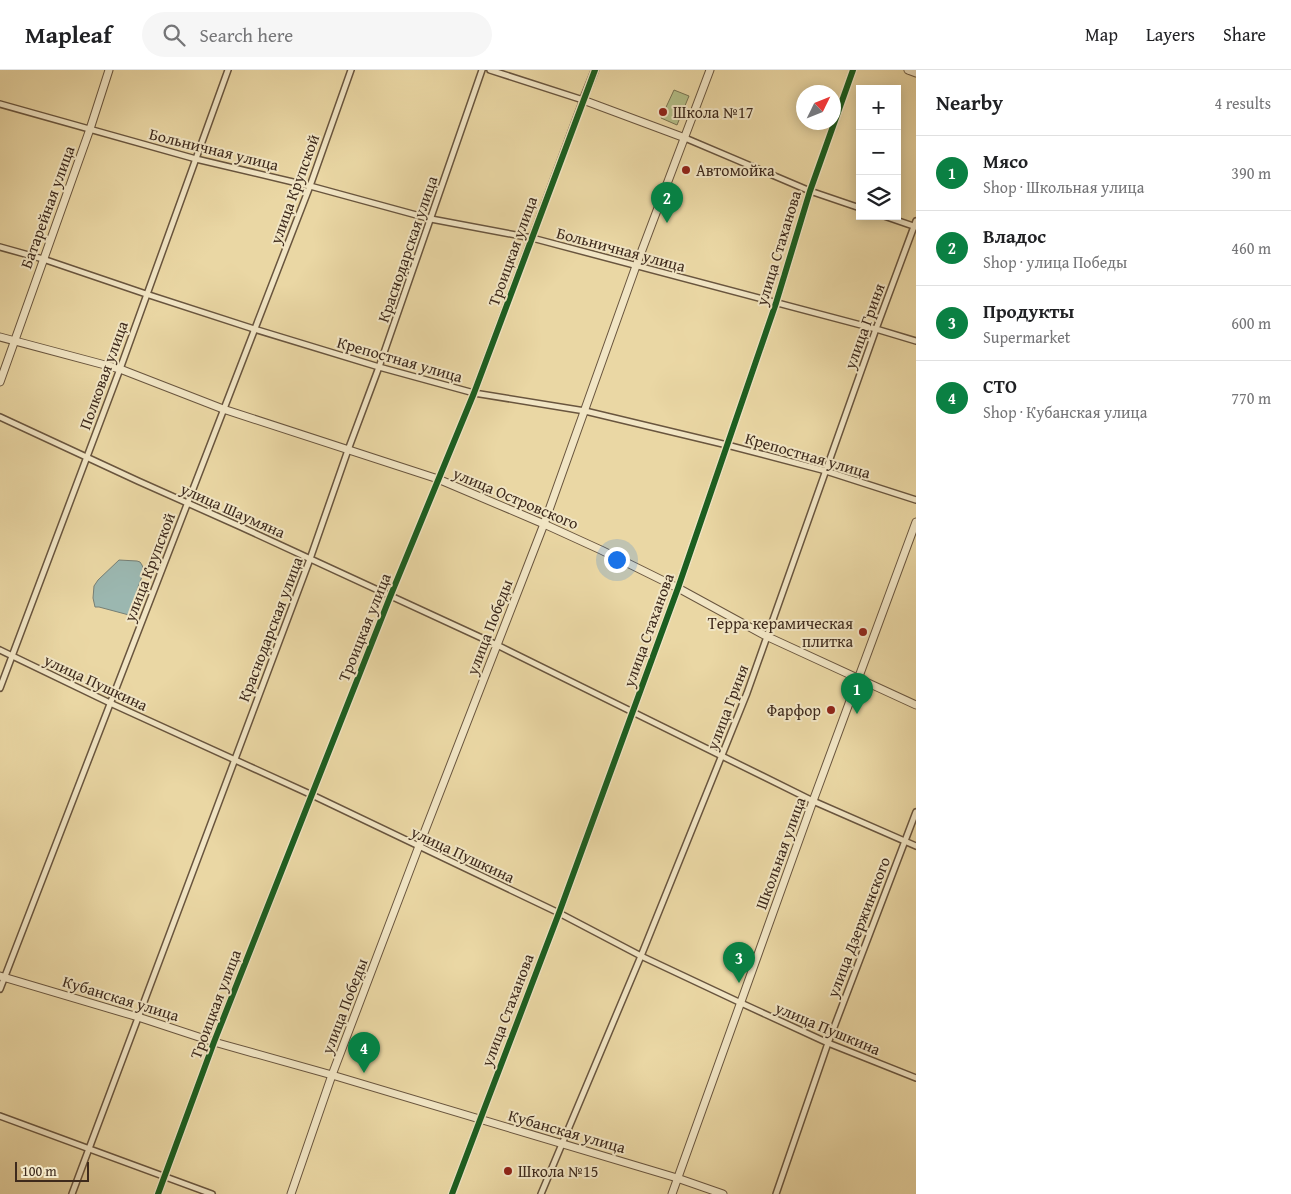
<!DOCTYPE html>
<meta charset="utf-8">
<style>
:root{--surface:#fff;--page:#f6f6f6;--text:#202124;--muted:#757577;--line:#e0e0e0;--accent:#0b8043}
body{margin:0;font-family:"Gentium Book Plus",serif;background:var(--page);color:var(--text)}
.controls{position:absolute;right:15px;top:15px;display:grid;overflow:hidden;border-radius:0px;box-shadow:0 2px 12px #0003}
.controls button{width:45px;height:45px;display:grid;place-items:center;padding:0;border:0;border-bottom:1px solid var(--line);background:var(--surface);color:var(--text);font:25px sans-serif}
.compass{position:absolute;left:796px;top:15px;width:45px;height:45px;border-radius:50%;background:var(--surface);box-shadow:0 2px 12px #0003;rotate:47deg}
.scale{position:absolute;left:15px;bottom:12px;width:74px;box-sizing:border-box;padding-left:5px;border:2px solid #3e2a1c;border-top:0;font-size:14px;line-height:18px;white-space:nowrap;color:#3e2a1c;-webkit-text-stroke:4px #f1e5c4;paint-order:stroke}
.you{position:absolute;left:616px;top:489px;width:18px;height:18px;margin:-12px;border:4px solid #fff;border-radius:50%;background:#1a73e8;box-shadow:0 0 0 8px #1a73e833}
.badge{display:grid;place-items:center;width:32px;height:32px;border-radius:50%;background:var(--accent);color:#fff;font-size:16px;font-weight:700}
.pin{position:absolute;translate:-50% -41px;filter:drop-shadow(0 1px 2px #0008)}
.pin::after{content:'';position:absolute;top:26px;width:18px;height:15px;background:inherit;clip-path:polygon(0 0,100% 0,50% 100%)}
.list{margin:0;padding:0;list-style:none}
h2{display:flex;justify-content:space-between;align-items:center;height:65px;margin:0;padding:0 20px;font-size:21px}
h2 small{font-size:16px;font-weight:400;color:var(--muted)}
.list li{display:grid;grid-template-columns:32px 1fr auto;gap:15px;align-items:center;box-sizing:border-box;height:75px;padding:0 20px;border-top:1px solid var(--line)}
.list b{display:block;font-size:19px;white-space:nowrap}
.list p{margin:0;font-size:16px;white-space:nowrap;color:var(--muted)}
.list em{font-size:16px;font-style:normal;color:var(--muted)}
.icon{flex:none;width:28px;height:28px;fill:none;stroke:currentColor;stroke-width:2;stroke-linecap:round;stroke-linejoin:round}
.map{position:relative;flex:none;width:916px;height:1124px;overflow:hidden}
header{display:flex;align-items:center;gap:30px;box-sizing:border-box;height:70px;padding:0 25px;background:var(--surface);border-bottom:1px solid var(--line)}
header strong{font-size:24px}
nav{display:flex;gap:28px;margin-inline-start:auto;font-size:18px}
.search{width:350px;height:45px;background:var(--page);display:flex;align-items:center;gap:12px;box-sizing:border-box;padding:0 18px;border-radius:28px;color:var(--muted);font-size:19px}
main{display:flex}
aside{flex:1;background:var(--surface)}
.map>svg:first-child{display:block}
</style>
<header>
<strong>Mapleaf</strong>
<div class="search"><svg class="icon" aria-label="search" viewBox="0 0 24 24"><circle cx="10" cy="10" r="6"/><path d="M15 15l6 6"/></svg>Search here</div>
<nav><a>Map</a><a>Layers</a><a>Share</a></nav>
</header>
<main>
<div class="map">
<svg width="916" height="1124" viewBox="0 0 916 1124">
<rect width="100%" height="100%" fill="#ead7a4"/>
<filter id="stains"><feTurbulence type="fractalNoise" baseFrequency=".004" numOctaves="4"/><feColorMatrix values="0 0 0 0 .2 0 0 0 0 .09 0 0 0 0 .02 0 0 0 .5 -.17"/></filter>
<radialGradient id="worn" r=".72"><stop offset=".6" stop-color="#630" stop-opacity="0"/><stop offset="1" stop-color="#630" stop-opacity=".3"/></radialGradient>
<!-- green -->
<path fill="#b4bf88" stroke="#797452" d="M674,20L689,26L677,55L661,48Z"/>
<!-- water -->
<path fill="#9bb7b0" stroke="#767f75" d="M119,490L137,491L140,492L142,495L144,501L137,520L138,528L132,544L129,545L99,537H95L93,528L94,516L98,510Z"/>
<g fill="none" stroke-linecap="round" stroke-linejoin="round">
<!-- minor casing -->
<g stroke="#69553e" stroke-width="8">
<g id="minor">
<path d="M0,34L196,89L310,116L431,149L532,168L876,259L916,271"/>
<path d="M685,68L810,121L860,138"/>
<path d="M884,146L916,157"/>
<path d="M0,177L43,189L146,224L254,259L379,297L474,323L585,341L727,375L826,401L916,430"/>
<path d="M0,347L138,411L239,456L497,575L813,731L916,776"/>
<path d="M0,580L110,633L312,725L559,843L641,886L741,933L828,973L916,1008"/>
<path d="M0,618L120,299L228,0"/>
<path d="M0,919L310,116L351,0"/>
<path d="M0,1046L212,1124"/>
<path d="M72,1124L310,489L348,380L379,297L482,0"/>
<path d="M158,1124L214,972L390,527L474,323L583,30L490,0"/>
<path d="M452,1124L480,1050L559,843L678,518L776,233L810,121L853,0"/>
<path d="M541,1124L641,886L747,623L876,259L916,151"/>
<path d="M776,1124L828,973L916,742"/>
</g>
</g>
<!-- tertiary casing -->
<g stroke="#69553e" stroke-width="9">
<g id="tertiary">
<path d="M595,0L583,30L685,68"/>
<path d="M908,0L916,3"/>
<path d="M0,267L120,299L223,339L438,409L544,454L601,480L678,518L766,566L916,635"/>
<path d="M0,312L90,59L109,0"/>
<path d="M0,906L138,947L214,972L332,1005L677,1108L723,1124"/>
<path d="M291,1124L332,1005L419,776L544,454L636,196L710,0"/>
<path d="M672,1124L813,731L916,452"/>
</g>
</g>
<!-- minor -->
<use href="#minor" stroke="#f1e5c4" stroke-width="5"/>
<!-- tertiary -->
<use href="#tertiary" stroke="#f1e5c4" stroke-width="7"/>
<!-- cycleway casing -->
<g stroke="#f1e5c4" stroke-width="9">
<g id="cycleway">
<path d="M158,1124L214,972L390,527L474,323L595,0"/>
<path d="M452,1124L480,1050L559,843L678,518L776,233L810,121L853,0"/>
</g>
</g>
<!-- cycleway -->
<use href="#cycleway" stroke="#1b5e20" stroke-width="6"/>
</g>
<!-- markers -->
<g fill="#8f2418" stroke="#f1e5c4" stroke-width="2">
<circle cx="663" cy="42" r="5"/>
<circle cx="686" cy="100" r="5"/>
<circle cx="863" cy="562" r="5"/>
<circle cx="831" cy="640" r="5"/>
<circle cx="508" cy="1101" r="5"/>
</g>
<g text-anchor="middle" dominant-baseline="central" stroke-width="4" stroke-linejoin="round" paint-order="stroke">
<!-- poi labels -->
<g font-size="16" fill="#3e2a1c" stroke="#f1e5c4" text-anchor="start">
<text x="673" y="42">Школа №17</text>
<text x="696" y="100">Автомойка</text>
<text x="853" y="553" text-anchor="end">Терра керамическая<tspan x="853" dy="18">плитка</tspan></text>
<text x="821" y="640" text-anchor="end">Фарфор</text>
<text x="518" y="1101">Школа №15</text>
</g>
<!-- street labels -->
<g font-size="16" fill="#3e2a1c" stroke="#f1e5c4">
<text transform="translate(214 79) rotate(14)">Больничная улица</text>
<text transform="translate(294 119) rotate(-70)">улица Крупской</text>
<text transform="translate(47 137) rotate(-70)">Батарейная улица</text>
<text transform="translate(778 178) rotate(-73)">улица Стаханова</text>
<text transform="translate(407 179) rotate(-71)">Краснодарская улица</text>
<text transform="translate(621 179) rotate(15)">Больничная улица</text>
<text transform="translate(512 181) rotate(-70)">Троицкая улица</text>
<text transform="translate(864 256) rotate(-70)">улица Гриня</text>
<text transform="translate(400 289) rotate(16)">Крепостная улица</text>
<text transform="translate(103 305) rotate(-70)">Полковая улица</text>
<text transform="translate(808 385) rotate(16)">Крепостная улица</text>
<text transform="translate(516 428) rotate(23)">улица Островского</text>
<text transform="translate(233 440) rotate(24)">улица Шаумяна</text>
<text transform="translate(149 497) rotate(-69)">улица Крупской</text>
<text transform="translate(364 557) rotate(-68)">Троицкая улица</text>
<text transform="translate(489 557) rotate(-69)">улица Победы</text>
<text transform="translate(270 559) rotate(-69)">Краснодарская улица</text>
<text transform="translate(648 560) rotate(-70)">улица Стаханова</text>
<text transform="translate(96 612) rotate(25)">улица Пушкина</text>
<text transform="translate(727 637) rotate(-69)">улица Гриня</text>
<text transform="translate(780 783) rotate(-70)">Школьная улица</text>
<text transform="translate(463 784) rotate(25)">улица Пушкина</text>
<text transform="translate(858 857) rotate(-69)">улица Дзержинского</text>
<text transform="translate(121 928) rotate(17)">Кубанская улица</text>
<text transform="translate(215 934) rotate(-69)">Троицкая улица</text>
<text transform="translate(344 936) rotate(-69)">улица Победы</text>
<text transform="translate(507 940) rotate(-69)">улица Стаханова</text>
<text transform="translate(828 958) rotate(23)">улица Пушкина</text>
<text transform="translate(567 1061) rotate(16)">Кубанская улица</text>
</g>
</g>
<rect width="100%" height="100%" filter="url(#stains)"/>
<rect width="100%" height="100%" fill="url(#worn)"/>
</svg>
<div class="controls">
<button>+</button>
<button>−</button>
<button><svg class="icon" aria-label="layers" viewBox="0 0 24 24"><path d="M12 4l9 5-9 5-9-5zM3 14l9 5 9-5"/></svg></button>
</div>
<svg class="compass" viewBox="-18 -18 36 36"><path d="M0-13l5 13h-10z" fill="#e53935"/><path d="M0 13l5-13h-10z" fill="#757577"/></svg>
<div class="scale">100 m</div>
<div class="you"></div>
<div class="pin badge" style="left:857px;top:644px">1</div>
<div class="pin badge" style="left:667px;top:153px">2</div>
<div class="pin badge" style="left:739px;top:913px">3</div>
<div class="pin badge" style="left:364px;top:1003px">4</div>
</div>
<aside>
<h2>Nearby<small>4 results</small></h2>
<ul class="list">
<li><span class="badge">1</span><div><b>Мясо</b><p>Shop · Школьная улица</p></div><em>390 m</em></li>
<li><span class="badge">2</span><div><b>Владос</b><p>Shop · улица Победы</p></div><em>460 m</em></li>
<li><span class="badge">3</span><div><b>Продукты</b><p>Supermarket</p></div><em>600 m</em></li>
<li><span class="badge">4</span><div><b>СТО</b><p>Shop · Кубанская улица</p></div><em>770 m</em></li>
</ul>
</aside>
</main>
